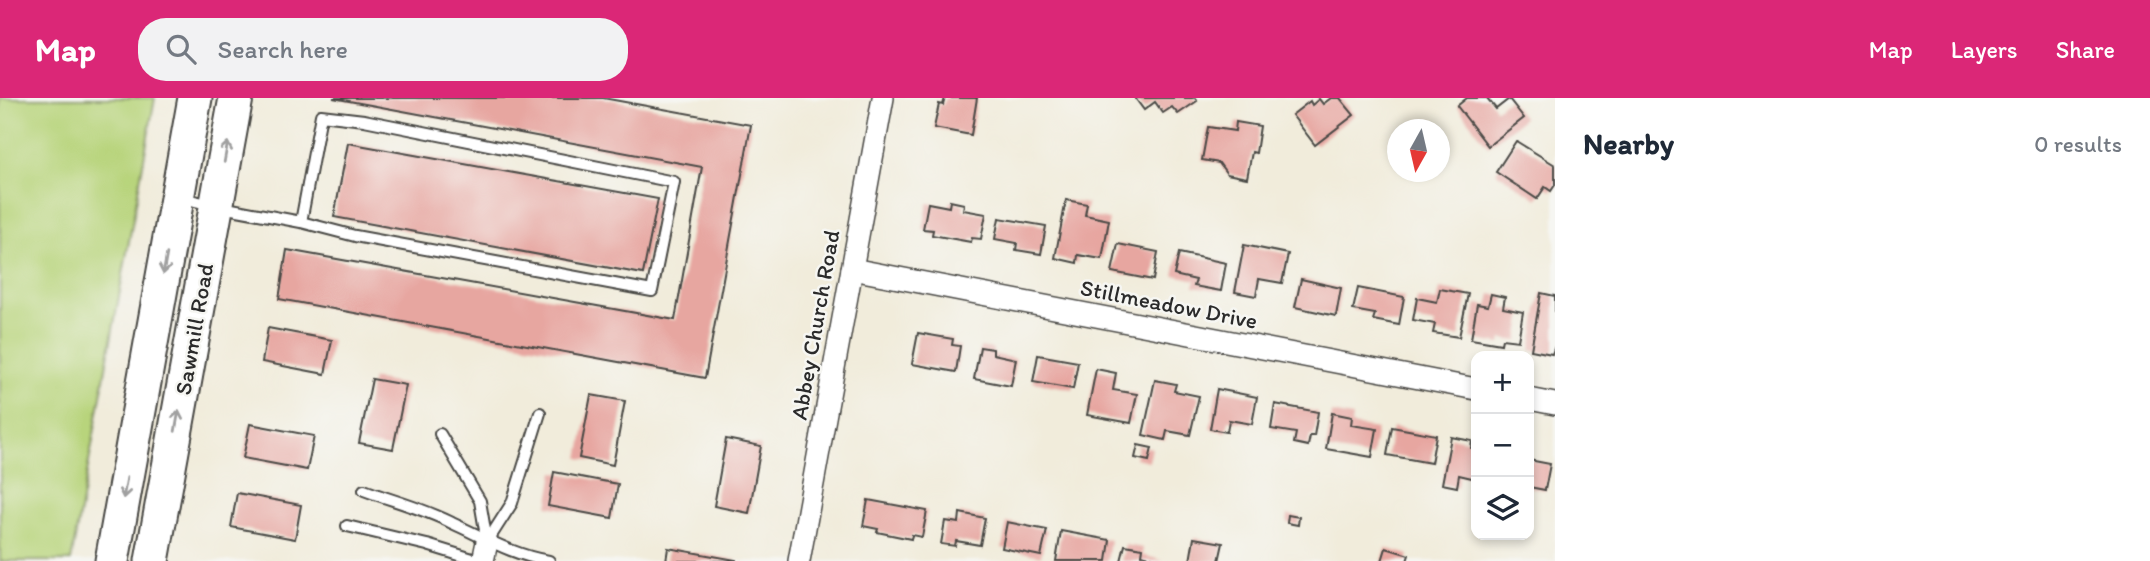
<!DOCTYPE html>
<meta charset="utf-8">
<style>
:root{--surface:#fff;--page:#f2f2f3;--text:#1f2937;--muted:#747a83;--line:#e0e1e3;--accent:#db2777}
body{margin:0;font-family:Itim,sans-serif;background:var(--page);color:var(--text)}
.controls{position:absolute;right:21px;bottom:21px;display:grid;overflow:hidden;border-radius:14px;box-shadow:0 4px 10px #0003}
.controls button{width:63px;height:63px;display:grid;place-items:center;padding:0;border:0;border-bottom:2px solid var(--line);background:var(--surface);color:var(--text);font:35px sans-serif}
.compass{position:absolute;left:1387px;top:21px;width:63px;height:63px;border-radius:50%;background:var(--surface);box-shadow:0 4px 10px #0003;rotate:188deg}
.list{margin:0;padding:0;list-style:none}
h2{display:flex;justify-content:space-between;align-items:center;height:91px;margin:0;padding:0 28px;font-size:30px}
h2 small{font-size:23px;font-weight:400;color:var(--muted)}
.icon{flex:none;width:38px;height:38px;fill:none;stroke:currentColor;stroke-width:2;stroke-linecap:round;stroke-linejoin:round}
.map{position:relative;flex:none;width:1555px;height:463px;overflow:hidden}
header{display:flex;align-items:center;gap:42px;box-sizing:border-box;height:98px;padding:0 35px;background:var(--accent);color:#fff}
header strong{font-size:33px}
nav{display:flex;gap:38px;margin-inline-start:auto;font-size:24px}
.search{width:490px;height:63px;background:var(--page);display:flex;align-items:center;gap:18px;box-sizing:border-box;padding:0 24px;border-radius:28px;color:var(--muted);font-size:26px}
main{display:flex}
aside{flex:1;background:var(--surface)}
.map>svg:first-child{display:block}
</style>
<header>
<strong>Map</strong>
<div class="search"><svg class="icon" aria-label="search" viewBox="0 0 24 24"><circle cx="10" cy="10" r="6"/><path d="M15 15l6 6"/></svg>Search here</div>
<nav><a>Map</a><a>Layers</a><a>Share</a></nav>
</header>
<main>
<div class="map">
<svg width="1555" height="463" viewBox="0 0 1555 463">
<rect width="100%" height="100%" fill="#f6f6f2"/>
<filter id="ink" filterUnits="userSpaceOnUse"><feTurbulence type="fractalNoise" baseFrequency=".0143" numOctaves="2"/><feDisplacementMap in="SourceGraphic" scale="14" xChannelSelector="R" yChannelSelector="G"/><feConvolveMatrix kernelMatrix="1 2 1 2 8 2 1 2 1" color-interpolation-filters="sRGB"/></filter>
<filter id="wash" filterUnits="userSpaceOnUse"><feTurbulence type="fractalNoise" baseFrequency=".00686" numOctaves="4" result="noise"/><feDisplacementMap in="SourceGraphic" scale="28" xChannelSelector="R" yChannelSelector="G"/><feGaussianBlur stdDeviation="1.57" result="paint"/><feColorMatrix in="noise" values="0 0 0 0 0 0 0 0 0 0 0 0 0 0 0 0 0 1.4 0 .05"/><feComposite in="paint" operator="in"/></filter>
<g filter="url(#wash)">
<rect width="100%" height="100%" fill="#f1ecdb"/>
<!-- green -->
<path fill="#b8d47b" stroke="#728053" stroke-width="2" d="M0,0H155L71,463H0Z"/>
<g id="blocks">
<!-- building -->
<g fill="#e7a6a0">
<path d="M333,0H603L751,27L705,280L279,201L287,152L675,222L702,69Z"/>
<path d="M945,0H977L971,37L934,30L939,6L943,7Z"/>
<path d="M1135,0H1195L1197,3L1178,16L1172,9L1163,15L1155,4L1144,12Z"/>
<path d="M1331,0H1340L1354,17L1315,47L1292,17L1310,3L1312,7L1319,1L1323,6Z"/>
<path d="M1467,0H1487L1496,11L1509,1L1524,20L1488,48L1457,8Z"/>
<path d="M1236,24L1260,28L1256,55L1252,54L1247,80L1227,76L1219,65L1202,62L1208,29L1235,33Z"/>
<path d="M1516,43L1555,67V87L1551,93L1545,89L1537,101L1496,74Z"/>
<path d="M348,45L658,101L643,176L334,119Z"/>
<path d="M1066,102L1087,106L1085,117L1109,122L1102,161L1078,157L1077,165L1055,160Z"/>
<path d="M950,103L964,106L963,112L986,116L981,141L972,140L971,144L932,137L933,132L923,131L928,105L949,109Z"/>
<path d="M999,120L1046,128L1041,156L1016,152L1017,145L995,141Z"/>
<path d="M1118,146L1158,154L1153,182L1112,174Z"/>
<path d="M1244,147L1288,156L1282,185L1259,181L1256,198L1235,194Z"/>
<path d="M1179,155L1226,165L1221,193L1194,188L1196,182L1174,177Z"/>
<path d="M1301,181L1341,190L1336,218L1295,209Z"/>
<path d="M1358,190L1404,199L1399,227L1373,222L1375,216L1353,212Z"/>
<path d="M1440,191L1468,196L1459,239L1433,235L1435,226L1413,222L1417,200L1437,204Z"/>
<path d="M1541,195L1555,198V248L1552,256L1531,252Z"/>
<path d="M1491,196L1505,199L1503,210L1523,214L1518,243L1502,241L1501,246L1471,241L1477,206L1488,208Z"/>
<path d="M268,230L332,242L325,276L262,264Z"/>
<path d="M918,235L953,241L952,247L960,248L956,274L912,266Z"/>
<path d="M980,249L993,251V256L1016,261L1011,288L974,281Z"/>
<path d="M1038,257L1078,264L1073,291L1033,284Z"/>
<path d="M1096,271L1116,275L1113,292L1137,296L1131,325L1087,317Z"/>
<path d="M372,281L406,287L393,351L359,345Z"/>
<path d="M1155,282L1176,286L1174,293L1199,298L1190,337L1167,333L1165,342L1143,337Z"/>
<path d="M1217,291L1257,299L1252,326L1229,322L1227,334L1210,331Z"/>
<path d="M591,297L625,303L613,367L579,360Z"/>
<path d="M1275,306L1318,314L1314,338H1310L1308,348L1294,345L1296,335L1271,331Z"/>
<path d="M1332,315L1352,319L1351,327L1377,331L1372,359L1326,351Z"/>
<path d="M250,326L314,338L307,372L243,360Z"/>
<path d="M1392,329L1436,337L1431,365L1387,357Z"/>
<path d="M1451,339L1472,343L1471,350L1476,351V381L1459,377L1457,389L1442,386Z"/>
<path d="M726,341L761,348L749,415L714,408Z"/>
<path d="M1138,347L1152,350L1149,363L1135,360Z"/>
<path d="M1529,362L1550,366L1545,392L1529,389Z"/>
<path d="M554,374L618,386L612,420L548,408Z"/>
<path d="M237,395L301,407L295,441L231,429Z"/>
<path d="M868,402L927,413L922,439L912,437L911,441L877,434L878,431L863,428Z"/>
<path d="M960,415L985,420L980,447L956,443L955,448L941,446L945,423L959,425Z"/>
<path d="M1288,417L1299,419L1298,427L1287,425Z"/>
<path d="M1007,424L1047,432L1041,458L1002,450Z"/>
<path d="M1061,433L1110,442L1107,463H1056Z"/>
<path d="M1194,440L1223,445L1219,463H1190Z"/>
<path d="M1125,447L1143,450L1142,457L1164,463H1121Z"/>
<path d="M668,450L736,462V463H666Z"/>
<path d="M1386,450L1409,457L1407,463H1382Z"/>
</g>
</g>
</g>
<g filter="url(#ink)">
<use href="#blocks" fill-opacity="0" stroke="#494845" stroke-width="2"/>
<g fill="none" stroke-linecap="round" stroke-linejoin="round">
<!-- service casing -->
<g stroke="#494845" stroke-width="14">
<g id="service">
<path d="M182,100L216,108L301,124L355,138L652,193L674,84L364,22L321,17L301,124"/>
<path d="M440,336L480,403L487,444"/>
<path d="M364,392C393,403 425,411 452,425C485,440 513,457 549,463"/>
<path d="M347,428L427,447L479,463"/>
<path d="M487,444L512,405L540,315"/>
</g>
</g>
<!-- minor casing -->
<g stroke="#494845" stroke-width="24">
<g id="minor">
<path d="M852,171L1476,291"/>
<path d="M1529,301L1555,306"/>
<path d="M483,463L487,444"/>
<path d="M799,463L883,0"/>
</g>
</g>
<!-- primary casing -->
<g stroke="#494845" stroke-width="37">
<g id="primary">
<path d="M112,463L195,0"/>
<path d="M152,463L236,0"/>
</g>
</g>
<!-- service -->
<use href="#service" stroke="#fff" stroke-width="10"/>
<!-- minor -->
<use href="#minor" stroke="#fff" stroke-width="21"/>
<!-- primary -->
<use href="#primary" stroke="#fff" stroke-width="33"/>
</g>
<!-- one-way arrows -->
<defs><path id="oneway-shaft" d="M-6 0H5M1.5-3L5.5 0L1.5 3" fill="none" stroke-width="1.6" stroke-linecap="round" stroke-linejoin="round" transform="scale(1.75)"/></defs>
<g stroke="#a0a0a0">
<use href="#oneway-shaft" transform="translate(226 54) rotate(-80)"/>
<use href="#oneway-shaft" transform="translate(165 166) rotate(100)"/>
<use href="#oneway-shaft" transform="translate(177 323) rotate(-80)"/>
<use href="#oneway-shaft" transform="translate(125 390) rotate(100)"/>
</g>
</g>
<g text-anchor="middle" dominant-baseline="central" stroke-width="5" stroke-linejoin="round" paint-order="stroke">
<!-- street labels -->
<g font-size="23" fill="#2b2b2b" stroke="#f6f6f2">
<text transform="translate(1169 206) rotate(11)">Stillmeadow Drive</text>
<text transform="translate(815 227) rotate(-80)">Abbey Church Road</text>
<text transform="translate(194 231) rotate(-80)">Sawmill Road</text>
</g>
</g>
</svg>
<div class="controls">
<button>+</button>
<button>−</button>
<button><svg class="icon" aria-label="layers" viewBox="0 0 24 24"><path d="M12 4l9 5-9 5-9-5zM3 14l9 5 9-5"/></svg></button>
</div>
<svg class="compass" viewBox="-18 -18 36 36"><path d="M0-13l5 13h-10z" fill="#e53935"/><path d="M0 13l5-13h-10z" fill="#747a83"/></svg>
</div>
<aside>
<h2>Nearby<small>0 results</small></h2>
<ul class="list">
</ul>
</aside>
</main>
